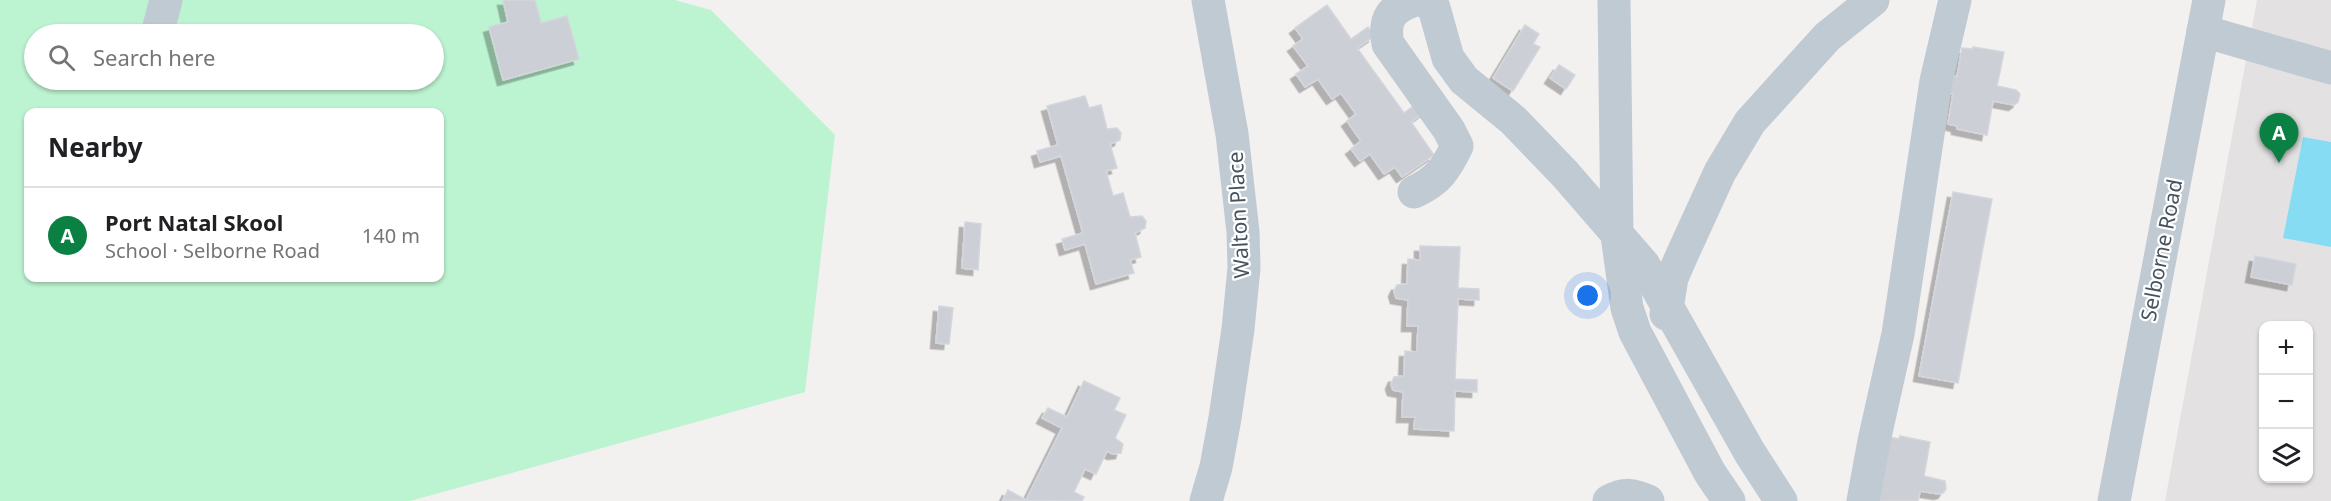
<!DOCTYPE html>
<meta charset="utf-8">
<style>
:root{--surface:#fff;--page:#f2f2f2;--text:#202124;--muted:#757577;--line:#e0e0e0;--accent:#0b8043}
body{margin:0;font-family:"Noto Sans",sans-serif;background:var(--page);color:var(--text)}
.controls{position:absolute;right:18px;bottom:18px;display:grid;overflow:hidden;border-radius:12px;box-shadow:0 2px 4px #0004}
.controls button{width:54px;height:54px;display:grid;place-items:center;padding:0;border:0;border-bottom:2px solid var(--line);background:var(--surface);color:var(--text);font:30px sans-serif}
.you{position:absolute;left:1588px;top:296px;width:21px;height:21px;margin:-15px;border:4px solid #fff;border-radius:50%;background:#1a73e8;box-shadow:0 0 0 9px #1a73e833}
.badge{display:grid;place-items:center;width:39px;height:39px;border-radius:50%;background:var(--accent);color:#fff;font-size:20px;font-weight:700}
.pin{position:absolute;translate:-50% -50px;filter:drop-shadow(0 2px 3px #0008)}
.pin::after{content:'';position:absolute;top:32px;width:21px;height:18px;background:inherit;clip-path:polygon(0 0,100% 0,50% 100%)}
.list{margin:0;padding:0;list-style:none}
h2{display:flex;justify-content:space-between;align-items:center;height:78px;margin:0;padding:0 24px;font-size:26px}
h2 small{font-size:20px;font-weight:400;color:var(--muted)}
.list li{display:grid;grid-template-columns:39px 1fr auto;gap:18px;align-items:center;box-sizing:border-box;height:96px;padding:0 24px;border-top:2px solid var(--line)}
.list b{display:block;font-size:22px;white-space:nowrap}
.list p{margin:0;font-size:20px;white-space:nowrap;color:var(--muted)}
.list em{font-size:20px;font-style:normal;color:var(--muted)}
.icon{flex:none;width:33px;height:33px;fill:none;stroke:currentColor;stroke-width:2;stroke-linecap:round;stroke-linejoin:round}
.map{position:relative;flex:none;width:2331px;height:501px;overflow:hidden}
.search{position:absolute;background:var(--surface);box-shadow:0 2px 4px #0004;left:24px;top:24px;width:420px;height:66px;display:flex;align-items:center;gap:15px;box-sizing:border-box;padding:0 21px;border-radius:33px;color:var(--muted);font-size:22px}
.panel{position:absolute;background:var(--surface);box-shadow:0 2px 4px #0004;left:24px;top:108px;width:420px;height:174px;border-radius:12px}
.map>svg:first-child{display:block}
</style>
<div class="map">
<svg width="2331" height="501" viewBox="0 0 2331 501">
<defs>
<filter id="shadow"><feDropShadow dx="-5.5" dy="5.5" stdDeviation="0" flood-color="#0004"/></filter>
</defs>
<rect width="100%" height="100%" fill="#f3f0f0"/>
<!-- education -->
<path fill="#e4e1e2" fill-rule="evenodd" d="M2257,0H2331V501H2165ZM2264,326H2308V478H2264Z"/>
<!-- green -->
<path fill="#bcf3d1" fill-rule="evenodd" d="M0,0H675L711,10L835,135L805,392L410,501H0ZM34,34H434V80H34ZM28,112H440V278H28Z"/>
<!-- water -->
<path fill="#86dcf3" d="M2303,137L2331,142V247L2283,238Z"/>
<!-- building -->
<g fill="#cccfd5" stroke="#d3d6dc" stroke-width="1.5" filter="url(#shadow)">
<path d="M503,0H535L541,23L567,16L579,59L503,80L489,27L508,22Z"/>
<path d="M1327,5L1351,39L1368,27L1374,36L1357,48L1404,113L1421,100L1428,109L1411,122L1434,155L1402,177L1395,167L1384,174L1370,154L1360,161L1351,149L1361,141L1347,121L1356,114L1341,93L1332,99L1318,79L1305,87L1296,74L1308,66L1293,46L1303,39L1295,28Z"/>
<path d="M1525,25L1539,34L1533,44L1540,47L1513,91L1493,78Z"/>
<path d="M1973,47L2004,52L1997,86L2016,90L2020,94L2018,102L2014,105L1993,101L1987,135L1957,129V126L1948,124L1953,94L1948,93L1952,76L1957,77L1962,48L1973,49Z"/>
<path d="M1559,65L1575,75L1566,89L1550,78Z"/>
<path d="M1085,96L1089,108L1101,105L1107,129L1117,128L1121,133L1120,140L1110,144L1117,168L1106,171L1113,196L1123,193L1130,217L1142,216L1146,221L1145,228L1135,233L1141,257L1130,260L1134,273L1096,284L1085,244L1065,250L1062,239L1083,233L1061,156L1040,162L1037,151L1058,145L1047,106Z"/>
<path d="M1953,192L1992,199L1958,383L1919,376Z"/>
<path d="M965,222L981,224L978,270L962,268Z"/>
<path d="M1420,246L1460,247L1458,288L1479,289V300L1458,299L1455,379L1477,380V392L1455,391L1454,431L1414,429L1415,417H1402L1403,392L1393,390L1391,384L1394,377L1404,376L1405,351L1417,352L1418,326H1407L1408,300L1396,298L1394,291L1397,285L1407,284L1408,259L1420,260Z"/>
<path d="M2255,256L2296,264L2292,285L2251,277Z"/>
<path d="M939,306L953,308L949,344L936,343Z"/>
<path d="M1084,381L1120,398L1114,410L1126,415L1115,438L1123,444L1121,453L1113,454L1107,451L1096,474L1085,469L1074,492L1084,497L1082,501L1003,500L1008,490L1026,500L1062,428L1042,418L1048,408L1067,417Z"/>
<path d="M1900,436L1930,442L1924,476L1945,481L1946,489L1943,493L1939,494L1920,491L1918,501H1877L1889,437L1899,439Z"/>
</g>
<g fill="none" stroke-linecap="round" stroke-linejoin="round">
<!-- minor -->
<g stroke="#c0cad3" stroke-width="33">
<path d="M1419,0H1424L1434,8L1448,58L1464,80L1513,120L1565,174L1644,265L1750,453L1781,501"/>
<path d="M1614,0L1617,235L1627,308L1635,332L1710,473L1729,501"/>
<path d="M2203,31L2331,68"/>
<path d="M157,34L166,0"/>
<path d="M1414,192C1438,181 1446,169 1457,146L1449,130L1388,44C1383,19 1391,8 1415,0"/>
<path d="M1666,314L1672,278L1682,255L1720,172L1750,122L1827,37L1873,0"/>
<path d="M1206,501L1216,467L1225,418L1238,329L1244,268L1243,232L1232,134L1208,0"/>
<path d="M1609,501C1625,493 1633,494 1648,501"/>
<path d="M1863,501L1874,441L1898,334L1936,81L1955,0"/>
<path d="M2114,501L2209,0"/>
</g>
</g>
<g text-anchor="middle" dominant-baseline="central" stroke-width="4.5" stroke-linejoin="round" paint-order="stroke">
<!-- street labels -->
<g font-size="21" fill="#46535f" stroke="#fff">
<text transform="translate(1238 215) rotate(-93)">Walton Place</text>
<text transform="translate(2161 250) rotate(-79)">Selborne Road</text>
</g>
</g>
</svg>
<div class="controls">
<button>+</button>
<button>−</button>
<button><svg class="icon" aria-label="layers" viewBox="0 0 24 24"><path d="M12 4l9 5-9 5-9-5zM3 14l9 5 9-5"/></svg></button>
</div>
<div class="you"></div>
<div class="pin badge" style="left:2279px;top:163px">A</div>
<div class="search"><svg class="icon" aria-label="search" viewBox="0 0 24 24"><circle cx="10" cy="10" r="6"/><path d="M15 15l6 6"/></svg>Search here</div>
<section class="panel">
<h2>Nearby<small></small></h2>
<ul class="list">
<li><span class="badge">A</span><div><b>Port Natal Skool</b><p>School · Selborne Road</p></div><em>140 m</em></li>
</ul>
</section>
</div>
